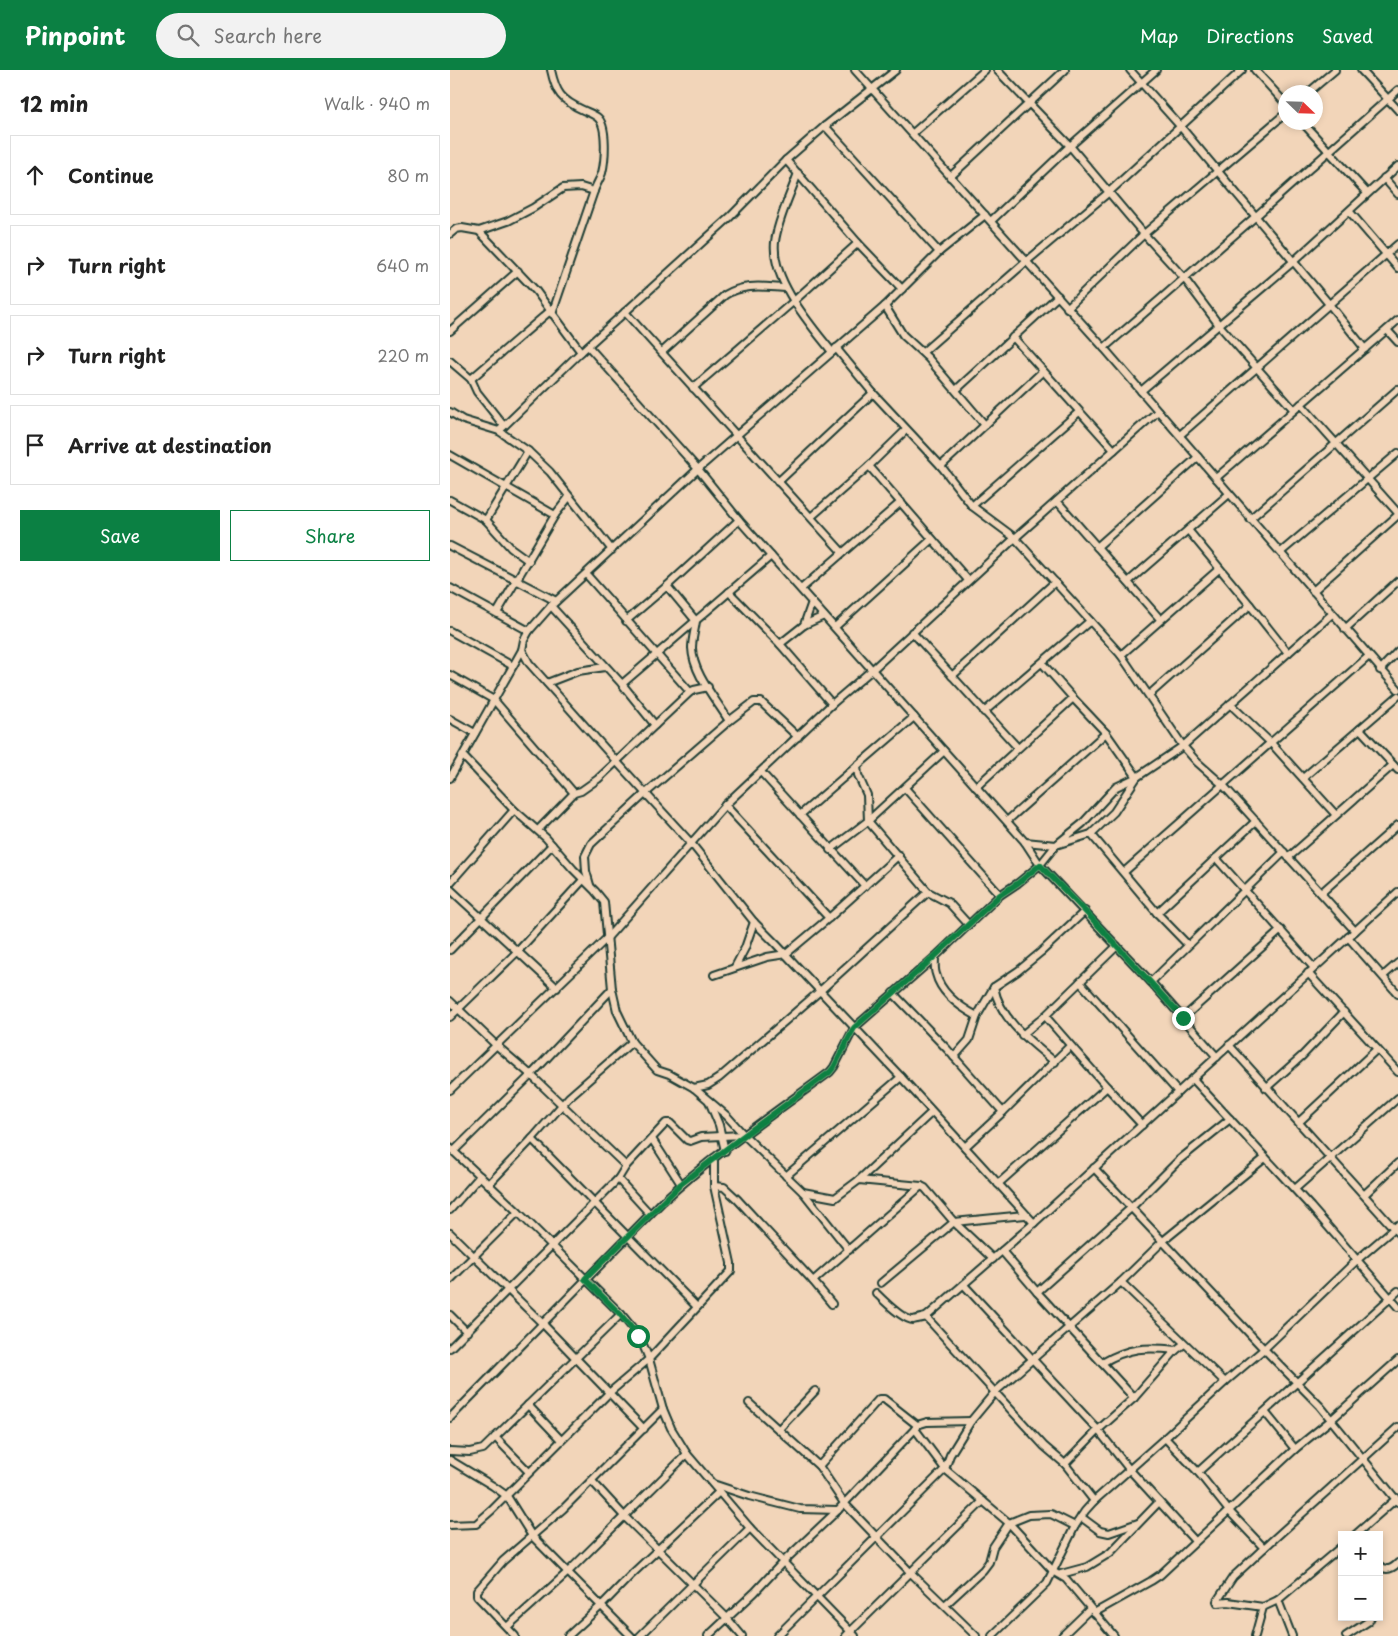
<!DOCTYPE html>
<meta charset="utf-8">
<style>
:root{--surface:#fff;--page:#f2f2f2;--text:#222;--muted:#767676;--line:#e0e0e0;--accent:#0b8043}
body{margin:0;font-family:"Playpen Sans",sans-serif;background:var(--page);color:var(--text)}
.controls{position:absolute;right:15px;bottom:15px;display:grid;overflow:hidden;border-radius:0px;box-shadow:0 2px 8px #0003}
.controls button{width:45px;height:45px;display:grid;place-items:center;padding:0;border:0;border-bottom:1px solid var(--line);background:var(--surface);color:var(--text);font:25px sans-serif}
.compass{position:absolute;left:828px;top:15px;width:45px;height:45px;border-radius:50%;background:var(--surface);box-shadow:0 2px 8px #0003;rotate:113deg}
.stop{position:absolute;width:15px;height:15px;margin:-11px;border:4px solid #0b8043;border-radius:50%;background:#fff}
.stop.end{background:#0b8043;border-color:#fff;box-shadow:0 1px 5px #0008}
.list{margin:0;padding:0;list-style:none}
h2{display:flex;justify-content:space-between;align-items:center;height:65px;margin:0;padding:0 20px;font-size:21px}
h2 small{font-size:16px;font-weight:400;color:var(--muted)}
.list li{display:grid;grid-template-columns:32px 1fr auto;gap:15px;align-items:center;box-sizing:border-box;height:80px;margin:0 10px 10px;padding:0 10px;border:1px solid var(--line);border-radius:0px}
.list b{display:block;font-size:19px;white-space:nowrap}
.list em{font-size:16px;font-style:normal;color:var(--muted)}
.actions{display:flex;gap:10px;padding:15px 20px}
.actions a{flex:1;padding:11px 0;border:1px solid var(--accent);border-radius:0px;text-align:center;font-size:18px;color:var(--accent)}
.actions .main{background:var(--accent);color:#fff}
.icon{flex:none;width:28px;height:28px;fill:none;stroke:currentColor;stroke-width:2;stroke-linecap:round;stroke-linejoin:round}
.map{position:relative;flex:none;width:948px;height:1566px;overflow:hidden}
header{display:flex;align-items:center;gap:30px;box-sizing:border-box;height:70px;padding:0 25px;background:var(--accent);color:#fff}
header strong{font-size:24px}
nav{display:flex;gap:28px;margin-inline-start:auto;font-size:18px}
.search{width:350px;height:45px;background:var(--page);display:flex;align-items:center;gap:12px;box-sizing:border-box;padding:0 18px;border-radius:28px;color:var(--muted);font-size:19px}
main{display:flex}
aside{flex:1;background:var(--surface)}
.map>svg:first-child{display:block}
</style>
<header>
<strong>Pinpoint</strong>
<div class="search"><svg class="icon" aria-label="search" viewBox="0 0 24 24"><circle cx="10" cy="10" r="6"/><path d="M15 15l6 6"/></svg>Search here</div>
<nav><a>Map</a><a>Directions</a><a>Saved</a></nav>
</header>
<main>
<aside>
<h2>12 min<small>Walk · 940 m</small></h2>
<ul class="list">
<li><svg class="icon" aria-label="ahead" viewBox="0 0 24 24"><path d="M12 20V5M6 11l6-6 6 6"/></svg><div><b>Continue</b></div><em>80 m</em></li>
<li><svg class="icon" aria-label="right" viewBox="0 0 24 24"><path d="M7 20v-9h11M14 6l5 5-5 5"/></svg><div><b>Turn right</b></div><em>640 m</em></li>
<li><svg class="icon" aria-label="right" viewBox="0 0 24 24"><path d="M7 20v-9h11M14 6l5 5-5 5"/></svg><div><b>Turn right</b></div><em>220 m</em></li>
<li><svg class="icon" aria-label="arrive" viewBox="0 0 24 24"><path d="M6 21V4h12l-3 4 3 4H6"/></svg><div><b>Arrive at destination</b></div></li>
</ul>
<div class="actions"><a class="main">Save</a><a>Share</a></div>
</aside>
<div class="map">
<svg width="948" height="1566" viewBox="0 0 948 1566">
<rect width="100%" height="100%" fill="#f2d5b9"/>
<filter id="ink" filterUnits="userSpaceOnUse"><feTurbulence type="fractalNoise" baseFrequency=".02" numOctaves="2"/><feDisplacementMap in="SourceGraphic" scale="10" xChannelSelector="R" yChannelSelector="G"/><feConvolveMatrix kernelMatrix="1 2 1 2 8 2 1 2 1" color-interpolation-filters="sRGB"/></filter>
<g filter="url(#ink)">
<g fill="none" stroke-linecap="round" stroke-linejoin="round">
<!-- minor casing -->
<g stroke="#1f3d34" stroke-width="10">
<g id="minor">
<path d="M101,0C106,23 111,30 133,40C137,42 143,44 147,47C158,55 155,91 152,103C150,109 146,115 144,121L102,244"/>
<path d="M405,0L654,278L948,619"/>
<path d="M547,0L620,76L694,164L734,208L769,255L844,340"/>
<path d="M680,0L730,56L879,234L915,279"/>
<path d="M805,0L836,34"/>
<path d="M911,0L948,40"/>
<path d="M859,22L885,0"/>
<path d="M852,52L917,123"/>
<path d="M375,56L489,182"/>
<path d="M463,63L535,0"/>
<path d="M336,90L408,173L452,219"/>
<path d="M348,103C341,123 327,152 325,172C321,210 360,254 382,282"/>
<path d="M500,107L615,0"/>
<path d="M934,108L948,124"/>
<path d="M900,142L948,198"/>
<path d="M535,145L489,182L435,236L248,399L101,536L79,561L74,570L72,580L79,593L167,692L241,773L304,852L326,874L451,1007L584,1153"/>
<path d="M541,151L620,76L706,0"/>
<path d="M29,161L58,151L83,138L113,118L131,117L144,121"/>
<path d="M0,164L6,159L12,158L29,161L86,221L131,282"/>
<path d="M435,236L453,265L478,288L535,355"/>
<path d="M617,238L694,164L836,43"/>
<path d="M175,242L392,482"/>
<path d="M937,260L948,272"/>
<path d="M0,261L68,201"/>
<path d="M563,267L664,380"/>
<path d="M138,276L248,399L289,450L575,772L590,795L701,912L767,987"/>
<path d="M386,278L423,323L491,396L522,436L565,468L671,585L733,676L747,692L773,715L905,861"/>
<path d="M654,278L805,147L948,20"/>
<path d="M212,282L275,225C294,213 315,217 336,218"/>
<path d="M473,282L577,191L658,123L792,0"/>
<path d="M0,291L21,309L27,322L54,356"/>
<path d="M21,309L100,241"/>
<path d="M243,318L344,231L408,173"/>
<path d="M506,320L608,226"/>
<path d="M691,321L844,191L948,96"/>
<path d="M851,334L948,443"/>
<path d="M0,342L13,350L49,361L78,381L100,402L162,480"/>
<path d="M49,361L131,282L280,147L336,90L375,56L446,0"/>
<path d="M730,365L948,174"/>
<path d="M0,385L105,445"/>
<path d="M419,396L518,510"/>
<path d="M491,396L593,301"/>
<path d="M766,408L948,250"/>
<path d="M328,412L423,323"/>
<path d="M0,430L36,450L78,381"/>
<path d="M607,431L710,549"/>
<path d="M522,436L629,342"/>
<path d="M361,447L419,396L456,360"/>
<path d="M800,449L948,319"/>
<path d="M36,450L61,478L79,491"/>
<path d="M738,460L800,535L838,583"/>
<path d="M0,476L106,531"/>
<path d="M647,477L748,387"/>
<path d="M831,482L948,383"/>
<path d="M136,504L240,622"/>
<path d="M678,512L779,424"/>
<path d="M217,516L246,551C245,560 242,569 242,578C243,604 266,629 279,651"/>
<path d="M0,518L79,561"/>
<path d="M351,519L451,432"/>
<path d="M863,521L948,445"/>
<path d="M279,522L330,574L382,634"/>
<path d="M101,536L172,614L205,655"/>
<path d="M47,543L105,445L119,427"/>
<path d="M176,551L217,516L289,450"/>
<path d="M354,555L362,532"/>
<path d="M385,557L482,469"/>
<path d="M895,559L948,511"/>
<path d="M0,561L63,596"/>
<path d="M462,562L568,678"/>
<path d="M330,574L354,555L374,546"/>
<path d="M671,585L769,499"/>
<path d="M930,600L948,581"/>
<path d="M0,605L44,630L124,723"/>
<path d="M502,606L605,512"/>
<path d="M97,613L128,601L155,597"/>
<path d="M172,614L321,486"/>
<path d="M699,625L800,535"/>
<path d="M780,634L821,673L886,745"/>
<path d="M534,642L640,551"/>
<path d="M0,649L25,663"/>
<path d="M910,659L948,700"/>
<path d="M13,686L64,740L96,768L123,799L145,821L154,832L162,919L167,941L182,972L207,1000L219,1004L244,1018L277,1046L294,1065L353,1122L399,1180"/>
<path d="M407,696L408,705L417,725L418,751L478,822L499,833L518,854"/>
<path d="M311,702L415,816"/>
<path d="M0,708L72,580"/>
<path d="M853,708L948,626"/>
<path d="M526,717L623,628L592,593"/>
<path d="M455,718L550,825"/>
<path d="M275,735L379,848"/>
<path d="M350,745L464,647"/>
<path d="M557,751L656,663"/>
<path d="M88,760L124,723L131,721L148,709L240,622L244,620L258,617"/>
<path d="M641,764L707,843L738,875"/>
<path d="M575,772L606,775L641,764L664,742L687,707L656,663L623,628"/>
<path d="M380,780L418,751L494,681"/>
<path d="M839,787L943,695"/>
<path d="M766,788L864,898"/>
<path d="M674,802L919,586"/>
<path d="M0,813L64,740"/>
<path d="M140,815L136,801L135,786L141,774L196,723L279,651L304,632H311L348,667"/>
<path d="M0,819L107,918"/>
<path d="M871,823L948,755"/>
<path d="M707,843L806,751"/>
<path d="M898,867L948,924"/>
<path d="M0,880L102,775"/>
<path d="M485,887C485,892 484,899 486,904C491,924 510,937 527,946"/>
<path d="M285,897L295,878L304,852"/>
<path d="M858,903L948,1002"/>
<path d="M264,905L317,887L336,884L379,848L449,785"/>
<path d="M933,906L948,893"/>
<path d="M630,912L728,1022"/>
<path d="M701,912L834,782"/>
<path d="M544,917C550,950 581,972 605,992"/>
<path d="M443,923L497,979L553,1042"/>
<path d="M0,931L46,975L81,1005L176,1096"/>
<path d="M595,946L657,1017L692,1055"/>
<path d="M0,947L68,881L133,810"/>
<path d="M733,948L831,860"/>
<path d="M572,965L595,946L667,876"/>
<path d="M779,975L948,1163"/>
<path d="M504,987L519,970L527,946L544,917L568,901L591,882L635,841"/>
<path d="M743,1009L861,1137L948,1237"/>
<path d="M244,1018L258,1015L269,1008L370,921L478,822"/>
<path d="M816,1018L852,986L894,942"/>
<path d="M0,1020L158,867L275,735L382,634L423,599L565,468L708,341"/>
<path d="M259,1031L269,1055L275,1081"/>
<path d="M849,1052L927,979"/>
<path d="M82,1069L247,1237"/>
<path d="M202,1069L231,1114"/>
<path d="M515,1077L553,1042L620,976"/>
<path d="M0,1078L68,1142L171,1244L189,1266L194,1277L199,1289L213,1339L221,1358L237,1384L300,1458L405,1566"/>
<path d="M4,1081L81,1005L162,919"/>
<path d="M644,1098L814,1279L870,1336L948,1432"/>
<path d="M336,1106L451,1007"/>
<path d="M168,1109L200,1144"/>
<path d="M409,1110L471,1116L475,1118L504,1152L543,1189"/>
<path d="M39,1114L82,1069L119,1027L182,972"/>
<path d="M548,1114L657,1017"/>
<path d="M264,1116L274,1117L287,1129L363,1211L382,1234"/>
<path d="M845,1119L948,1028"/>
<path d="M353,1122L385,1128L409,1110L482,1042"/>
<path d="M915,1124L948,1093"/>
<path d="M0,1140L30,1106"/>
<path d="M0,1163L93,1254L194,1359"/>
<path d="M552,1181L587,1222L684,1328"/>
<path d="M0,1210L68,1142"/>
<path d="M363,1211L471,1116"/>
<path d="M671,1212L775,1312"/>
<path d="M431,1213L504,1152L575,1145"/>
<path d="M514,1215L648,1360L679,1399L745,1471"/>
<path d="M587,1222L681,1138L729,1090L780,1049"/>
<path d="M426,1223C433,1230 453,1250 463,1250C467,1249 472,1248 476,1247L584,1153L948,822"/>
<path d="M0,1245L17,1262"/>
<path d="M476,1247L594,1376L615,1394L644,1431"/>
<path d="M0,1278L168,1109L176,1096L216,1053H220L237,1070L240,1071L251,1067L293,1065"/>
<path d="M652,1293C679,1277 696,1277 726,1280"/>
<path d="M299,1333L369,1396L394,1433L461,1503L526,1566"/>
<path d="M78,1335L111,1370"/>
<path d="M815,1342L845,1379"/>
<path d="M0,1348L212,1132C264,1084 323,1044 380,1002L384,997L404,958L485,887L550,825L568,813L590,795L606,775L632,754L666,717L687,707L733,676L882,544"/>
<path d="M329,1359L365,1321"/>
<path d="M465,1359L495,1399L559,1453L604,1502L616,1509L664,1566"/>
<path d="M45,1367L79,1402"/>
<path d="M715,1368L748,1402L779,1441L814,1478L948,1357"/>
<path d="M0,1381L20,1382L33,1379L171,1244"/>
<path d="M0,1390L43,1416L57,1426L82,1466L181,1566"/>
<path d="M615,1394L648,1360L684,1328L726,1280L734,1274"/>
<path d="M369,1396L429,1329H434L467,1355"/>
<path d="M748,1402L948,1221"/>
<path d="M142,1411L175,1447L276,1547L292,1566"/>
<path d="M263,1414L299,1426L350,1439L388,1440"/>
<path d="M631,1447L650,1461L659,1463L688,1453"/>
<path d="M0,1455L26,1454L42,1440L159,1323L199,1289L281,1201V1193L264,1116V1088"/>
<path d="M905,1465L947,1428"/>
<path d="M929,1495C936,1502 942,1499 948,1493"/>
<path d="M611,1504L637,1497L660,1483L709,1432"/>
<path d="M828,1530L842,1566"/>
<path d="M495,1535L533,1500L539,1492L543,1477L559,1453L579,1445L601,1444L625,1456"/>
<path d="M813,1537L778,1532L768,1533L767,1531L783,1507L814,1478"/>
<path d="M644,1543L701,1511L710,1505L845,1379L881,1350L948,1290"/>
<path d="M57,1557L118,1502L237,1384"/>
<path d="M65,1566L27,1526V1521L53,1491L113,1439L213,1339"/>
<path d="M118,1566L152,1535L182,1504L269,1422"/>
<path d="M190,1566L300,1458"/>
<path d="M258,1566L305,1522L333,1492L388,1440L465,1359L467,1355L477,1352L521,1351"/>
<path d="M327,1566L495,1399L500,1385L521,1351L545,1322L671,1212L713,1171L815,1088"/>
<path d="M396,1566L533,1431"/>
<path d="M542,1566L597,1513L625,1456L635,1441L644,1431L715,1368L775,1312L814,1279L907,1190L948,1155"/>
<path d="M612,1566L640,1539"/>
<path d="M805,1566L813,1537L828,1530L892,1476"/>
<path d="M896,1566L919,1551L921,1547"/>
</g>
</g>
<!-- minor -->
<use href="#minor" stroke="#f2d5b9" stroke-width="6"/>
</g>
</g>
<g fill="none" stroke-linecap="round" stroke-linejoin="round" filter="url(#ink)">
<!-- route -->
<path stroke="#0b8043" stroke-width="6" d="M188,1266L170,1244L135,1209L231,1114L288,1070L380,1002L384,997L404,958L484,887L550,825L568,813L590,795L635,841L733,948"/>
</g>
</svg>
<div class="controls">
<button>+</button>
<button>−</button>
</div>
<svg class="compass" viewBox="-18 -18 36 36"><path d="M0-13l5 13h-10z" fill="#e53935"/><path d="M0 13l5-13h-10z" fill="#767676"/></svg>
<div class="stop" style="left:188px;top:1266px"></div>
<div class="stop end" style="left:733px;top:948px"></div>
</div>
</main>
